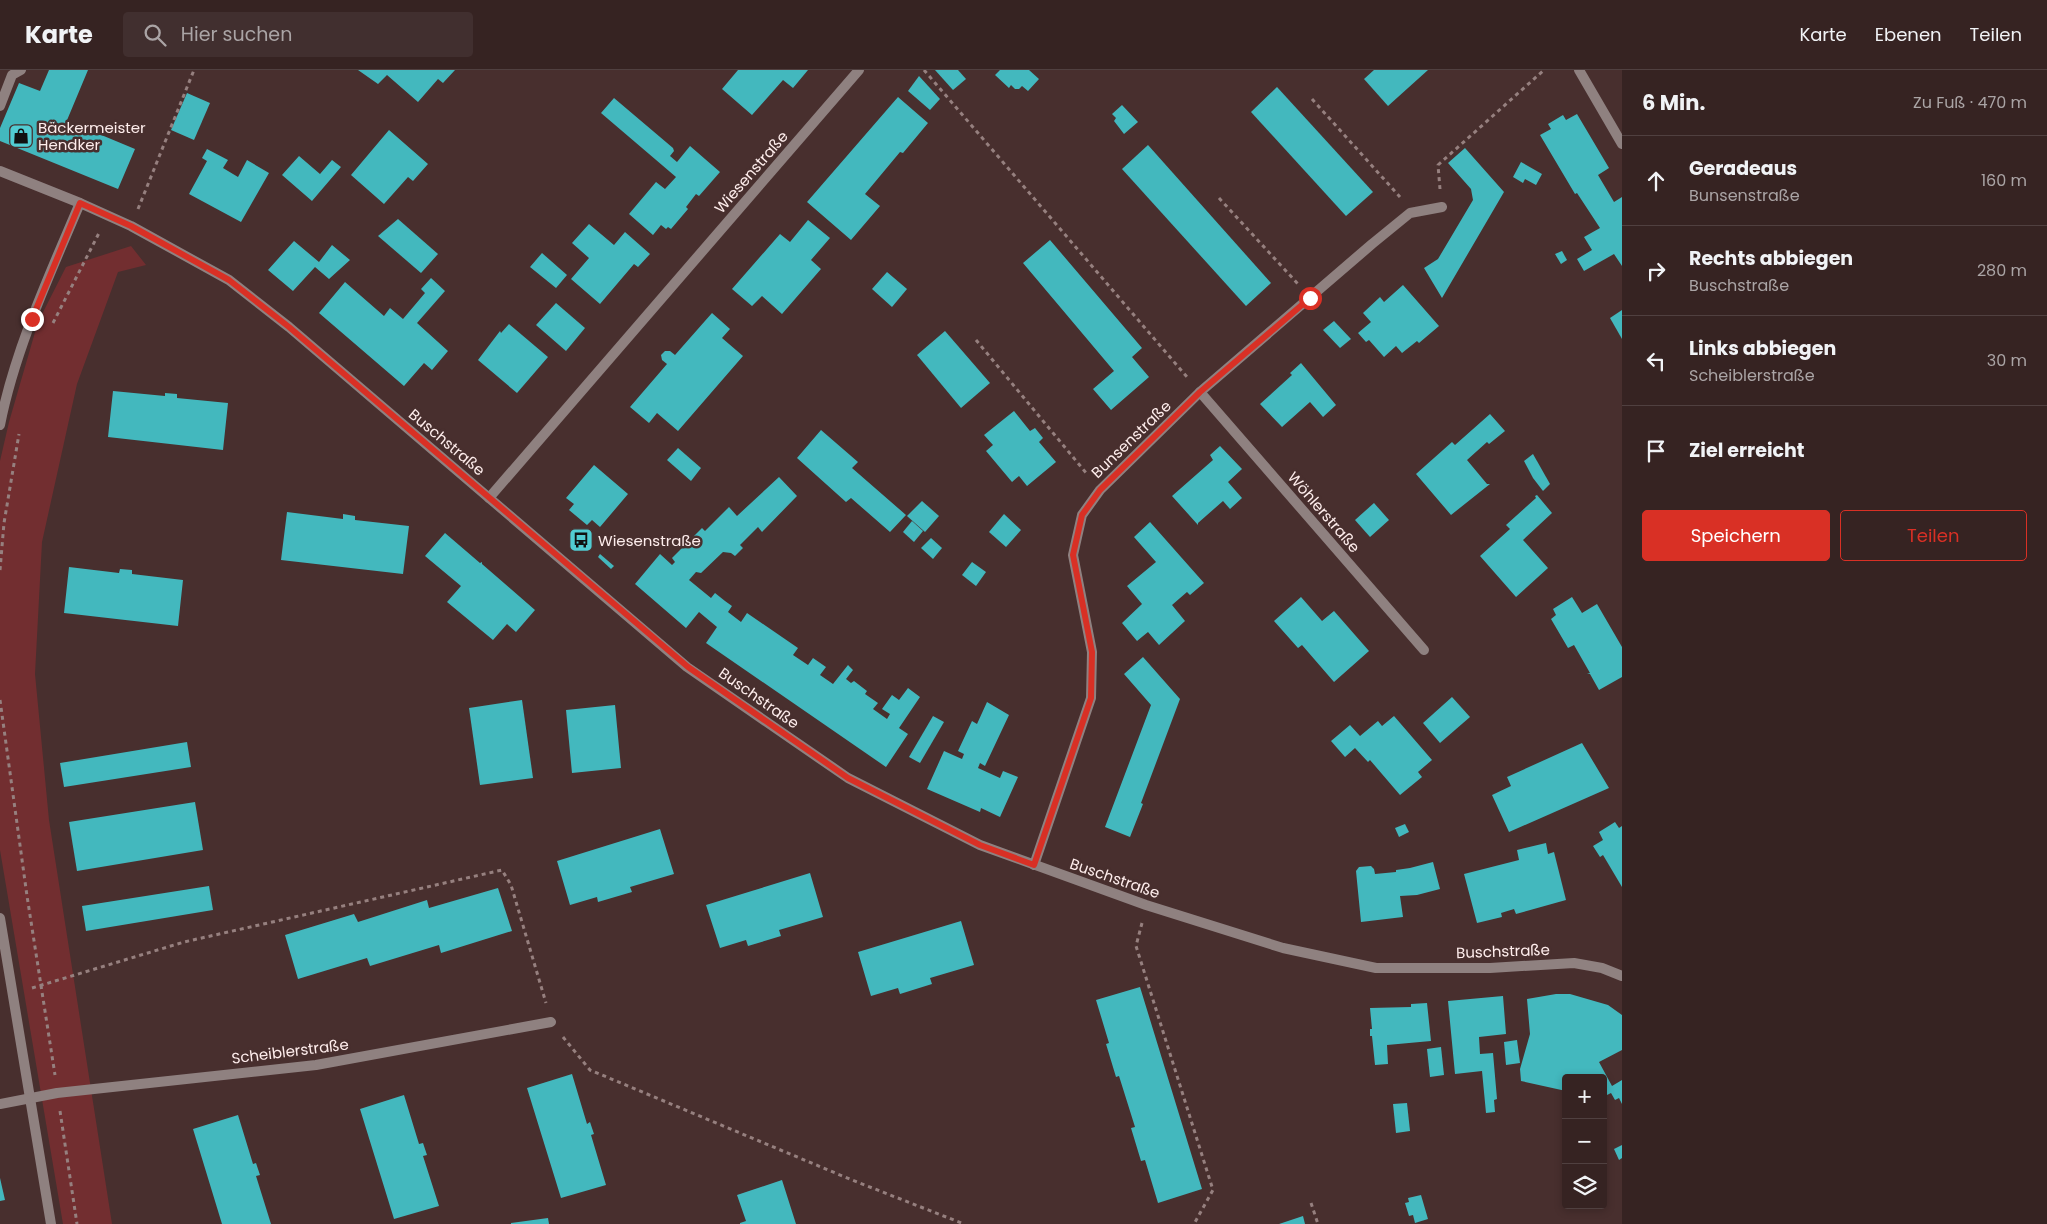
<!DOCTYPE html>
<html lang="de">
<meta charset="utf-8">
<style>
:root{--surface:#362322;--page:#412f2f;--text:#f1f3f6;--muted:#aaa4a5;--line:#504040;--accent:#d93025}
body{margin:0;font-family:Poppins,sans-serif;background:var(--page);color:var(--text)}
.controls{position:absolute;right:15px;bottom:15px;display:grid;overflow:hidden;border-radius:5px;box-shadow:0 2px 8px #0003}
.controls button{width:45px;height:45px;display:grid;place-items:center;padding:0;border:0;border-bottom:1px solid var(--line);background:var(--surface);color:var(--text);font:25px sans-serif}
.stop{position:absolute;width:15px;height:15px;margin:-11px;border:4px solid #d93025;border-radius:50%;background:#fff}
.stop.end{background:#d93025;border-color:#fff;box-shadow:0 1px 5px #0008}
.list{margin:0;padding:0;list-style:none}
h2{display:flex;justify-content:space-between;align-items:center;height:65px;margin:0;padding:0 20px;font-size:21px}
h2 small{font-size:16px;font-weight:400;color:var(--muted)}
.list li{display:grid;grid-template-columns:32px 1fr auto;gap:15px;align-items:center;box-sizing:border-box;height:90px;padding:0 20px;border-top:1px solid var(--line)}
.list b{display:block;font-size:19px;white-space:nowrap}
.list p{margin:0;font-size:16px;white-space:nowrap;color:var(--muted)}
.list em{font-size:16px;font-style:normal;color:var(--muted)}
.actions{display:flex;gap:10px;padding:15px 20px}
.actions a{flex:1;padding:11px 0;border:1px solid var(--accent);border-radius:5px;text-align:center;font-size:18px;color:var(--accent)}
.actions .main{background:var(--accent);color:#fff}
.icon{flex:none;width:28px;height:28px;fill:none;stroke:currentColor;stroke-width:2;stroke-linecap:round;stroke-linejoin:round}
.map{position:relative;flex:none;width:1622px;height:1154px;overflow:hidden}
header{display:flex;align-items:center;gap:30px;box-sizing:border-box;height:70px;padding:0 25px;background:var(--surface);border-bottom:1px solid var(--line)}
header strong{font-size:24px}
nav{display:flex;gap:28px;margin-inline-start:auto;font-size:18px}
.search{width:350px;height:45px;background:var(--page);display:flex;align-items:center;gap:12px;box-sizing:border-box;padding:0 18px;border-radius:5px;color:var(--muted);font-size:19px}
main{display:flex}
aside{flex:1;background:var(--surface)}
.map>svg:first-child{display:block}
</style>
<header>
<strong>Karte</strong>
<div class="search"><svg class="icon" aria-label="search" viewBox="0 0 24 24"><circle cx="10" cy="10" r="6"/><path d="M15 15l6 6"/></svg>Hier suchen</div>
<nav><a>Karte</a><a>Ebenen</a><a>Teilen</a></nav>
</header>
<main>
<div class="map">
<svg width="1622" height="1154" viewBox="0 0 1622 1154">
<rect width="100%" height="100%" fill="#482f2e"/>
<!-- grass -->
<path fill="#722e30" d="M131,176L146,195L118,202L77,314L42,472L35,604L49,750L112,1154H63L0,780V391L9,352L38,252L66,197Z"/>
<!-- building -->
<g fill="#43b8be">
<path d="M49,0H88L65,55L85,64L87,59L135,79L118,119L0,71V58L19,13L40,21Z"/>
<path d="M358,0H455L443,13L438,9L418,32L387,5L378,14Z"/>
<path d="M738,0H808L793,18L783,10L752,45L722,19Z"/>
<path d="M935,0H958L966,9L953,20Z"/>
<path d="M1000,0H1029L1039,9L1028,21L1022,16L1019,19H1015L1011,15L1009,18L995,5Z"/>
<path d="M1374,0H1428L1388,36L1364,9Z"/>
<path d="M919,6L940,29L930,40L908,21Z"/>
<path d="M1277,17L1373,122L1346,146L1251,42Z"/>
<path d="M187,23L210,33L194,70L171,60Z"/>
<path d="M898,27L928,53L903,83L900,82L865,124L880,136L851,170L807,132Z"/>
<path d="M614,28L673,78L674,81L670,86L677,92L690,76L720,102L699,126L696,124L686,137L688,139L671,159L668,157L666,159L661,155L653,165L629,144L656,112L665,119L676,107L601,43Z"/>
<path d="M1122,35L1138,52L1124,64L1114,51L1116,48L1112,44Z"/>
<path d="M1577,44L1609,98L1598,105L1614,132L1622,127V196L1614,184L1584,201L1577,189L1592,180L1584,167L1600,158L1577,123L1575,124L1540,65L1551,59L1548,54L1563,45L1566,50Z"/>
<path d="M389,60L428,94L413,111L408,107L384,134L351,105Z"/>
<path d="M1148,75L1271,213L1246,236L1122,99Z"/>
<path d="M1465,78L1504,122L1442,228L1424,198L1438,189L1473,130L1471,119L1448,93Z"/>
<path d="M207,79L228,90L223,98L238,107L247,90L269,103L241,152L189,124L207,91L202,88Z"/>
<path d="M299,86L320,104L332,90L341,97L312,131L282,105Z"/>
<path d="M1521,92L1542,104L1536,115L1525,109L1523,113L1513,107Z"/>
<path d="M398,149L438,184L421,203L378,166Z"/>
<path d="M808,150L830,168L811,190L821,199L782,244L762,226L752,236L732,219L780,164L790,172Z"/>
<path d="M589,154L614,175L625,162L650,184L638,197L634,194L600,234L571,209L589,188L572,173Z"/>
<path d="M1050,170L1142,278L1132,287L1149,307L1111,340L1093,319L1114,301L1023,193Z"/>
<path d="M294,171L319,192L332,175L350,190L329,209L315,197L293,221L268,200Z"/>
<path d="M1562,181L1567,190L1561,194L1555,184Z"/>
<path d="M542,183L567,205L556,218L530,197Z"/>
<path d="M887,202L907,219L892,237L872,219Z"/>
<path d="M431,208L445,221L417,253L448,281L432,300L424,293L404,316L319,243L345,212L384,246L390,238L403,249L425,223L421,219Z"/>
<path d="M1403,215L1439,256L1419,273L1417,271L1402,283L1396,276L1384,287L1369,270L1366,272L1358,263L1371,252L1363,243L1380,227L1384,232Z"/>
<path d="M556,233L585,258L566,281L536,255Z"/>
<path d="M1622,240V269L1610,248Z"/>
<path d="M712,243L730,259L722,268L743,286L678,361L657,343L649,353L630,337L667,294L662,290L661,285L665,281H670L675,285Z"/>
<path d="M1334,251L1351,269L1340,278L1323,260Z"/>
<path d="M509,254L548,287L517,323L478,290L500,261L501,263Z"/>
<path d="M945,261L990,313L961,338L917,285Z"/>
<path d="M1301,293L1336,335L1323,347L1310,332L1282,357L1260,334L1292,305L1290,303Z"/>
<path d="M113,321L165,326V323L177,324V328L228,333L223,380L108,367Z"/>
<path d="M1014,341L1030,361L1035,358L1043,368L1039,372L1056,392L1027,416L1019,406L1012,412L986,381L993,375L984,365Z"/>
<path d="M1490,344L1505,361L1489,374L1487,372L1467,390L1487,414H1490L1451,445L1416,404L1452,372L1455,375Z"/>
<path d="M821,360L858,392L852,398L906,445L890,462L851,428L846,432L797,388Z"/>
<path d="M1220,376L1242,399L1228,412L1242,428L1230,439L1223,431L1198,453V455L1172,426L1213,390L1210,385Z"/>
<path d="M678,378L701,398L691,411L667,390Z"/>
<path d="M1533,384L1550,414L1543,421L1533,408L1524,391Z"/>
<path d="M594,395L628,424L600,457L592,450L587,455L569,440L574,434L566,428Z"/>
<path d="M779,407L797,426L762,462L758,457L740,475L743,478L735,486L731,483L723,482L701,503L696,502L689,510L711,528L715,523L725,531L732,536L728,542L741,552L747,543L798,578L793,585L808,595L813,588L826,597L820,605L833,614L848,595L853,600L846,609L851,613L854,611L867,621L865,624L878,633L873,639L887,649L890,644L882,639L892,625L899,630L908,618L920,627L899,658L908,664L886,697L706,573L717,557L699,542L686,558L635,514L660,484L672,495L675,492L672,488L702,458L705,461L729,437L737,446Z"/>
<path d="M1537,425L1552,443L1523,470L1548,498L1516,527L1480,486L1510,459L1506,455L1536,428L1535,426Z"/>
<path d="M922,431L939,446L925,462L907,446Z"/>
<path d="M1374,433L1389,450L1370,467L1355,450Z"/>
<path d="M287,442L343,449V444L355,446V450L409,456L403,504L281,490Z"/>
<path d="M1004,444L1021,460L1006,477L989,462Z"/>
<path d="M912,451L923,461L914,472L903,462Z"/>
<path d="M1150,452L1204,513L1190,525L1187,522L1172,535L1185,551L1159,575L1148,562L1137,571L1122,553L1142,534L1127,516L1156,492L1134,467Z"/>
<path d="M445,463L480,493L482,492V494L535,540L516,562L507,554L493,570L447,532L461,516L425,486Z"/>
<path d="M931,468L942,478L933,489L921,478Z"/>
<path d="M600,484L614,496L611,499L598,487Z"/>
<path d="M972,492L986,502L976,516L962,505Z"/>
<path d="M69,497L119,503L120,499L132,500V504L183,510L178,556L64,543Z"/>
<path d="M1301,527L1322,551L1334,541L1369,581L1334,612L1302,575L1298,578L1274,551Z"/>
<path d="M1572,527L1582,543L1597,534L1622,577V607L1599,620L1590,604H1587L1590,603L1574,575L1568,578L1551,549L1556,545L1553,539Z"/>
<path d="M1143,587L1180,629L1141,733L1143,734L1130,767L1105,757L1151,635L1124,604Z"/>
<path d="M1452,627L1470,647L1440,673L1423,653Z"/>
<path d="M522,630L533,708L480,715L469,638Z"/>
<path d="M987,632L1009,645L985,696L980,693L978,698L1000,708L1003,701L1018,707L1000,747L981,738L980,742L927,719L944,681L962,689L964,684L958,681L972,651L977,654Z"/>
<path d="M615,635L621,698L572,703L566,640Z"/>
<path d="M933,646L944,652L920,693L909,687Z"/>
<path d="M1394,646L1432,690L1418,702L1422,707L1400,725L1370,690L1368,692L1355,678L1345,687L1331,671L1350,655L1360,666L1378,651L1382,656Z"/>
<path d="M187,672L191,697L64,717L60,693Z"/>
<path d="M1582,673L1609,718L1509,762L1492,725L1511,716L1507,707Z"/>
<path d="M195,732L203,780L77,801L69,752Z"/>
<path d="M1615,752L1619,758L1622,756V817L1603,785L1600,787L1593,776L1603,770L1599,762Z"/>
<path d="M1405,754L1409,762L1399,767L1395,758Z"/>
<path d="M660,759L674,804L630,817L632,822L598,832L597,827L570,835L557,791Z"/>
<path d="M1546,773L1548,784L1554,782L1566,830L1516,844L1514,839L1501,843L1502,847L1477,853L1464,804L1519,790L1517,780Z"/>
<path d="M1433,792L1440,819L1417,825L1400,826L1403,847L1361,852L1356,801L1359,797L1371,796L1374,799L1375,804L1396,802V800L1410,798Z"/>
<path d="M810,803L823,847L779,860L781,866L748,876L746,870L720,878L706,835Z"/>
<path d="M209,816L213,840L86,861L82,836Z"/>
<path d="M498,818L512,861L441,883L439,875L370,896L367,888L298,909L285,865L354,844L358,852L427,830L429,838Z"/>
<path d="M961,851L974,895L930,908L932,914L900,924L898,918L871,926L858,882Z"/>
<path d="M1140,917L1202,1119L1158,1133L1145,1090L1141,1091L1131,1058L1135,1057L1119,1006L1116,1007L1106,974L1109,973L1096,930Z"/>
<path d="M1556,924H1570L1608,935L1622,945V980L1599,992L1612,1016L1622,1010V1034L1619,1028L1615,1030L1611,1023L1603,1027V1008H1566V1021L1521,1011L1520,999L1530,964L1527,929Z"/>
<path d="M1503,926L1506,964L1479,967L1480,984L1493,983L1497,1029L1494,1030L1495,1042L1486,1043L1482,1001L1455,1004L1448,931Z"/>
<path d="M1427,933L1431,971L1387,975L1388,994L1375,995L1372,966H1370V959H1372L1370,938L1411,937V934Z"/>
<path d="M1517,970L1520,993L1506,995L1504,972Z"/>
<path d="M1441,977L1444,1005L1430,1007L1427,979Z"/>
<path d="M572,1004L587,1054L590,1052L594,1064L591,1065L606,1115L561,1128L527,1018Z"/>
<path d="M404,1025L419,1074L423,1073L427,1085L423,1086L439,1136L394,1149L360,1039Z"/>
<path d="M1407,1033L1410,1061L1396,1063L1393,1034Z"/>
<path d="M238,1045L253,1094L256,1093L260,1105L256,1106L271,1154H222L193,1059Z"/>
<path d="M1622,1075V1088L1619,1090L1614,1079Z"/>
<path d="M0,1108L5,1130L0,1131Z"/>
<path d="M782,1110L796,1154H740V1153L746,1151L737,1125Z"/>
<path d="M1421,1125L1428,1149L1415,1153L1413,1145L1409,1146L1405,1133L1409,1132L1408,1128Z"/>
<path d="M1303,1146L1305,1154H1279Z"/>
<path d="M548,1148L549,1154H511V1153Z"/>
</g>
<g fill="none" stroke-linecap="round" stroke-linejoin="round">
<!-- path -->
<g stroke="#96807f" stroke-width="3" stroke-dasharray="4 4" stroke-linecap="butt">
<path d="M924,0L1187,307"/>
<path d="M1312,29L1400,127"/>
<path d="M1440,119L1438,95L1544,0"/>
<path d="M1219,128L1298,214"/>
<path d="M138,139L194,0"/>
<path d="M53,253L99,163"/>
<path d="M976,270L1087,404"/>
<path d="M0,500L4,453L19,364"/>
<path d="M0,630L27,826L55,1005"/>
<path d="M1142,853L1136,876L1213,1120L1194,1154"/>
<path d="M32,918L184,872L502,800L511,815L546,933"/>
<path d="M563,967L590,1000L852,1110L964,1154"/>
<path d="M60,1041L77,1154"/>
<path d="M1311,1133L1318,1154"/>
</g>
<!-- lane -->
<path stroke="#8f8180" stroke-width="10" d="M0,36L12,5L21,0"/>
<!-- street -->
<g stroke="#8f8180" stroke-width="10">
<path d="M1579,0L1622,74"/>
<path d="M0,101L80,133L131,156L229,210L289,257L687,597L848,708L980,775L1146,835L1283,878L1376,898H1490L1574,893L1602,898L1622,906"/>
<path d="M1200,322L1424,580"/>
<path d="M0,355C15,279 50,204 80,133"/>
<path d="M489,428L859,0"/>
<path d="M1034,795L1091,628L1092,582L1073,485L1082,445L1100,420L1200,322L1372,174L1410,143L1442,137"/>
<path d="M0,848L51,1154"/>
<path d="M0,1034L57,1023L316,995L551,952"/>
</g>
</g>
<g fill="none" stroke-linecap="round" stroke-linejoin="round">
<!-- route -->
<path stroke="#d93025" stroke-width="6" d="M32,249L80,133L131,156L229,210L289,257L688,597L848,708L980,775L1034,795L1091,628L1092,582L1073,485L1082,445L1100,420L1200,322L1310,228"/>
</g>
<!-- icons -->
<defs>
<g id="shop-square" transform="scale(1.25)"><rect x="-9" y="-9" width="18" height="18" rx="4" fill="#51ccd2" stroke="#482f2e"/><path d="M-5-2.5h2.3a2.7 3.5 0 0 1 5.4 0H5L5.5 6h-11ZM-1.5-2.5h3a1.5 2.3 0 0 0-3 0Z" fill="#111"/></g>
<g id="bus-square" transform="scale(1.25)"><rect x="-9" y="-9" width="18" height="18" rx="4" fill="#51ccd2" stroke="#482f2e"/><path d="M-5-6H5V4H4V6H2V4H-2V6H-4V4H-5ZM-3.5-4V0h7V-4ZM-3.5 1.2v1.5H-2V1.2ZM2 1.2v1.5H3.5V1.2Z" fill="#111"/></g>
</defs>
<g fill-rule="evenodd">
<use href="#shop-square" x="21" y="66"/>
<use href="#bus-square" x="581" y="470"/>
</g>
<g text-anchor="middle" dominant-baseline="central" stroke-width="5" stroke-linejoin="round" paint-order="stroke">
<!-- poi labels -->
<g font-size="15" fill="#feedec" stroke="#482f2e" text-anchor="start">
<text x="38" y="57">Bäckermeister<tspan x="38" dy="17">Hendker</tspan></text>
<text x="598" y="470">Wiesenstraße</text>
</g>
<!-- street labels -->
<g font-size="15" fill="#feedec" stroke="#482f2e">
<text transform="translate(751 102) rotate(-49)">Wiesenstraße</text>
<text transform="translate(1131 369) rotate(-44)">Bunsenstraße</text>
<text transform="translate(447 372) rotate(40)">Buschstraße</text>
<text transform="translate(1324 442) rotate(49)">Wöhlerstraße</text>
<text transform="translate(759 628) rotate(35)">Buschstraße</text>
<text transform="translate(1115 808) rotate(19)">Buschstraße</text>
<text transform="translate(1503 881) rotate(-2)">Buschstraße</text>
<text transform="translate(290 981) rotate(-7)">Scheiblerstraße</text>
</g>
</g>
</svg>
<div class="controls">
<button>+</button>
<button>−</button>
<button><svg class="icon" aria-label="layers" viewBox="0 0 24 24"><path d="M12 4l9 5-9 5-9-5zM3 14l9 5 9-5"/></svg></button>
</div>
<div class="stop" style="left:1310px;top:228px"></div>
<div class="stop end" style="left:32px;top:249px"></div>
</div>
<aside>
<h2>6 Min.<small>Zu Fuß · 470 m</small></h2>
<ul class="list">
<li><svg class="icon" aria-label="ahead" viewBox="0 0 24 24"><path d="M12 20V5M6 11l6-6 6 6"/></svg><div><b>Geradeaus</b><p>Bunsenstraße</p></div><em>160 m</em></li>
<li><svg class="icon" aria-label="right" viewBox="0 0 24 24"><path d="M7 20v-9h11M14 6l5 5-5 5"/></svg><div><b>Rechts abbiegen</b><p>Buschstraße</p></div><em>280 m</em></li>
<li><svg class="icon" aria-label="left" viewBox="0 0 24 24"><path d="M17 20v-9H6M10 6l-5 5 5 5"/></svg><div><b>Links abbiegen</b><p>Scheiblerstraße</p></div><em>30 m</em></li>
<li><svg class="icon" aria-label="arrive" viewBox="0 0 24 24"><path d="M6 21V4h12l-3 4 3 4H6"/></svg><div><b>Ziel erreicht</b></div></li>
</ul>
<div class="actions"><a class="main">Speichern</a><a>Teilen</a></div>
</aside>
</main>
